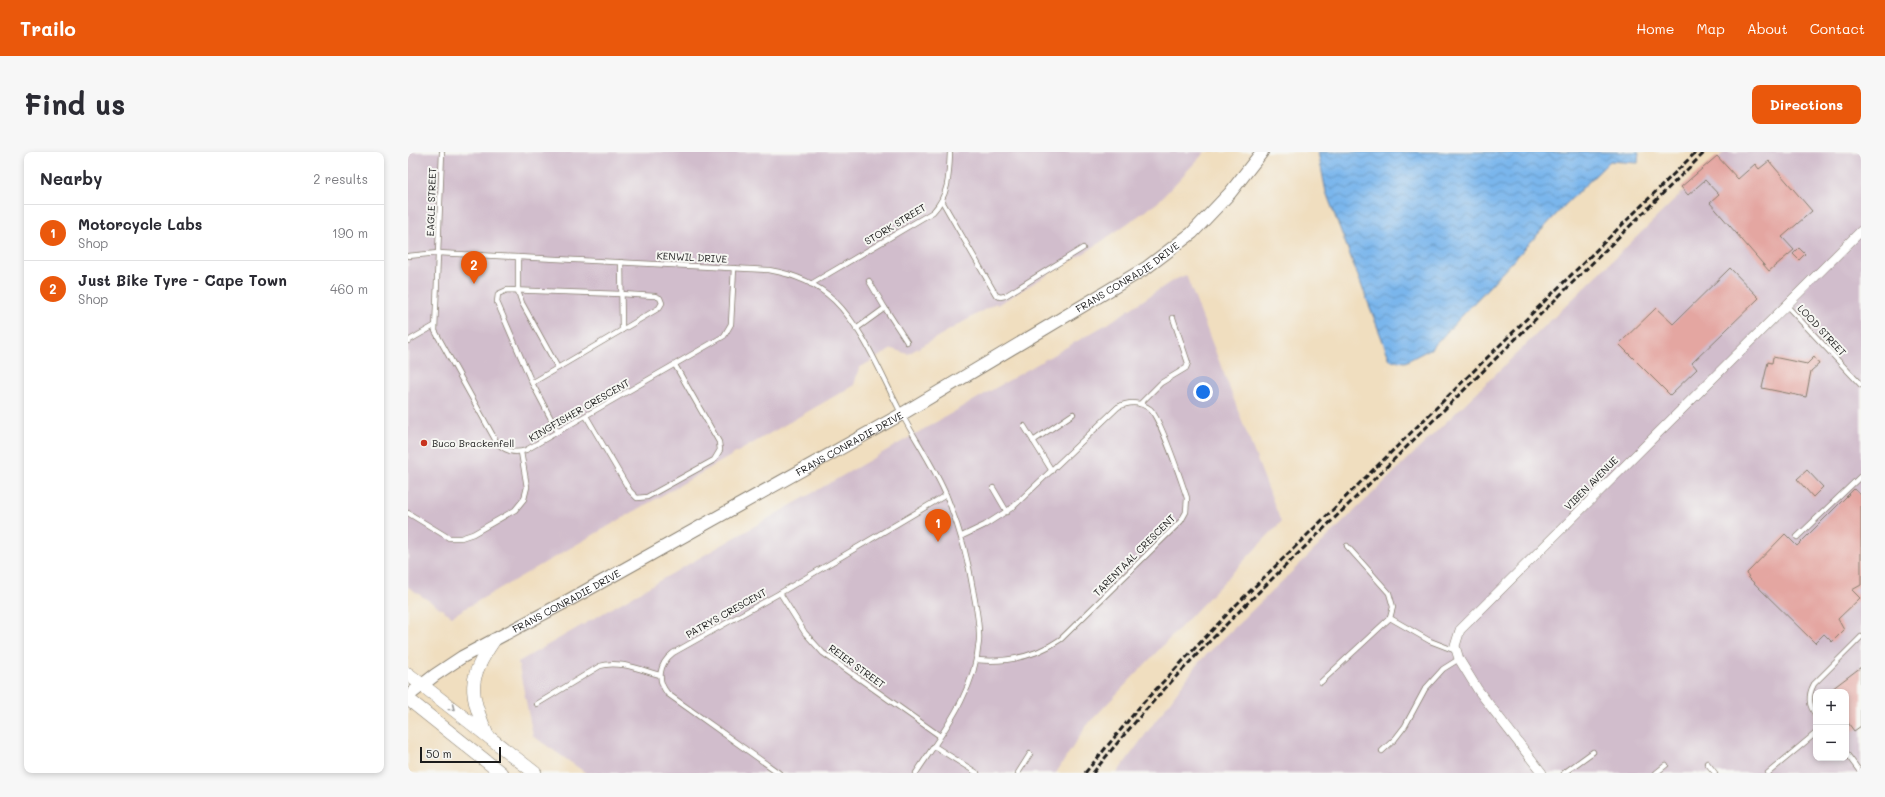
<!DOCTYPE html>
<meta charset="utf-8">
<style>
:root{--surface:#fff;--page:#f7f7f7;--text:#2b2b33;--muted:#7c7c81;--line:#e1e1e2;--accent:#ea580c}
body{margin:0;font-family:Mali,sans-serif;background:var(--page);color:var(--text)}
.controls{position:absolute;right:12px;bottom:12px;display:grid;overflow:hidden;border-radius:8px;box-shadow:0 2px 6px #0003}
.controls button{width:36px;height:36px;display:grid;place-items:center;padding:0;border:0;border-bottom:1px solid var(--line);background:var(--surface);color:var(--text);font:20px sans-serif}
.scale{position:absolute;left:12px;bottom:10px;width:81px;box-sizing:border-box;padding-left:4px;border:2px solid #1c1c1c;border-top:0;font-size:11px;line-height:14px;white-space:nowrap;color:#1c1c1c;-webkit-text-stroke:3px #f6f6f2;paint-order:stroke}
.you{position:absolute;left:795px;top:240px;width:14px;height:14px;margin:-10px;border:3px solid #fff;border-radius:50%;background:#1a73e8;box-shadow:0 0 0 6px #1a73e833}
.badge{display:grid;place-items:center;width:26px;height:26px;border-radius:50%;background:var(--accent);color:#fff;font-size:13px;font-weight:700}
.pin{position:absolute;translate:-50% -33px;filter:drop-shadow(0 1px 2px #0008)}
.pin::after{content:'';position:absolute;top:21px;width:14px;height:12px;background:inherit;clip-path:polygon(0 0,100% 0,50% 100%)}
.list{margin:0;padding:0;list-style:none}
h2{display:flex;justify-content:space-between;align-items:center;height:52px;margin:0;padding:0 16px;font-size:17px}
h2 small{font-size:13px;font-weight:400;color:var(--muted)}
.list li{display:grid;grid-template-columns:26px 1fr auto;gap:12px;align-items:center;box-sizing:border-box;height:56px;padding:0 16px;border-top:1px solid var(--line)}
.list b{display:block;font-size:15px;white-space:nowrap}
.list p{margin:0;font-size:13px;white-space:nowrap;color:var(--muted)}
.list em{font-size:13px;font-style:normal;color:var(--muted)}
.map{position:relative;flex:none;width:1453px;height:621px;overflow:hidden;border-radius:8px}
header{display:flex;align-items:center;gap:24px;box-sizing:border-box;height:56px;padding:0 20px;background:var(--accent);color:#fff}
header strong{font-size:19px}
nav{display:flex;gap:22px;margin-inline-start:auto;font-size:14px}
.intro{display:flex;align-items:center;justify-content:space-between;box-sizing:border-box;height:96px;padding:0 24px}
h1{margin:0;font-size:28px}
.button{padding:10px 18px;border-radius:8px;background:var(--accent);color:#fff;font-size:14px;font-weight:700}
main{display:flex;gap:24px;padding:0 24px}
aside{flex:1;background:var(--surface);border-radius:8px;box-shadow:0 2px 6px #0003}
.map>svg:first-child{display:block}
</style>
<header>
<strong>Trailo</strong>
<nav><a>Home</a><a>Map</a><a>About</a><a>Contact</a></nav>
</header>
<div class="intro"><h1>Find us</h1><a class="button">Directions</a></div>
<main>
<aside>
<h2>Nearby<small>2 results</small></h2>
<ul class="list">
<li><span class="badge">1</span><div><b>Motorcycle Labs</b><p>Shop</p></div><em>190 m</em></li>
<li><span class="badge">2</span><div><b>Just Bike Tyre - Cape Town</b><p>Shop</p></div><em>460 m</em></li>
</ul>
</aside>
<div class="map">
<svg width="1453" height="621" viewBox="0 0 1453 621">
<defs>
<pattern id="water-waves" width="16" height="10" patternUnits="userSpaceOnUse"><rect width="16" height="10" fill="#7ab6ec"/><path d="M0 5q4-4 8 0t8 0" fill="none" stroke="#6393be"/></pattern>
</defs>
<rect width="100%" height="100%" fill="#f6f6f2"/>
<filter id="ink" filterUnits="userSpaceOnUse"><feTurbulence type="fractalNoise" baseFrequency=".025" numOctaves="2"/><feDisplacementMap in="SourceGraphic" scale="8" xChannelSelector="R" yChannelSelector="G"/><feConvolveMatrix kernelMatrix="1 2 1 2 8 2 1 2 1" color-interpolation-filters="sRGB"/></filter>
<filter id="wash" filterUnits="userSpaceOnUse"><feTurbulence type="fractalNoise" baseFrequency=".012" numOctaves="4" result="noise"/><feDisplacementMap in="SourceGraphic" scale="16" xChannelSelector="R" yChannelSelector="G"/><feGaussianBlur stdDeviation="0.9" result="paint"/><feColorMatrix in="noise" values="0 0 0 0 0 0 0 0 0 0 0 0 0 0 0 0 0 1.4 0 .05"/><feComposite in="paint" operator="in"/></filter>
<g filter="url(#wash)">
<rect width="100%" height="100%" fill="#f0debf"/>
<!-- industrial -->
<g fill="#d1bdcc" fill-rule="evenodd">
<path d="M0,0H797L749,51L681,98L589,153L588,151L500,202L484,197L451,216L446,233L44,464L0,435Z"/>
<path d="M1316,0H1453V621H709L791,510ZM1408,540H1438V606H1408Z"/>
<path d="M778,123L873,370L679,573L648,621H178L125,584L110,510L704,169L764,129Z"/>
</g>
<!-- water -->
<path fill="url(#water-waves)" stroke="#4b6984" d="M910,0H1231L1230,11L1202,9L1157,53L1024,196L997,210L982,208L918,40Z"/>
<g id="blocks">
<!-- building -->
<g fill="#e4a6a1">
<path d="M1309,4L1330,27L1347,12L1351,17L1361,9L1404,59L1374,85L1386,98L1361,119L1302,51L1311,43L1297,28L1280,43L1273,35Z"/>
<path d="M1391,96L1397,102L1391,108L1385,102Z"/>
<path d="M1322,116L1351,146L1284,211L1289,217L1262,243L1211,192L1248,156L1265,172Z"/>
<path d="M1365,205L1399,212L1406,205L1411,212L1403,219L1398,245L1354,236L1360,210L1364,211Z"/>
<path d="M1399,318L1415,335L1405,345L1389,327Z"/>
<path d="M1446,337L1453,343V433L1444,438L1452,446L1430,467L1436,478L1424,490L1416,482L1407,491L1341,426L1339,421L1377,382L1389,394Z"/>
<path d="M1453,515V574L1446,579L1438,568V540H1420Z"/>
</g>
</g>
</g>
<g filter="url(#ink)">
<use href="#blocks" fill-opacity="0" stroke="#867d6e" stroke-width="1"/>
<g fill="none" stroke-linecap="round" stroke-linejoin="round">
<!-- service casing -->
<g stroke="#867d6e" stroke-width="6">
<g id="service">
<path d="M34,0L27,179L89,291C98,300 107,302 118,298L316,184L323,172L326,116"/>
<path d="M534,49L588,143L592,145L597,144L675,96"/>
<path d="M0,104L30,101L361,118C385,122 408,131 426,148C456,178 472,220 491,257C506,286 526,314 539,345C551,375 560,405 565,438C568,454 572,472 571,489C567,540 535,580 508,621"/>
<path d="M110,105V139L114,151L150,216"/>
<path d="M461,129L477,156"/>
<path d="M403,132L525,60C541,43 541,23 542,0"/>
<path d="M1378,153L1453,233"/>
<path d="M448,177L477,156L499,190"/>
<path d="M0,189L26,174"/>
<path d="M124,231L214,178L213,110"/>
<path d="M732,252L753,231L778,216L780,211L765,166"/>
<path d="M178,264L222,339L229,346L239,345L306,308L312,298L311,290L267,213"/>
<path d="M616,274L644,319"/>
<path d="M150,280L124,231L89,150L90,142L99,138L213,142L247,144L252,146L254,151L251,156L214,178"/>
<path d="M625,289L665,262"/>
<path d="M585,336L599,360"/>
<path d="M0,361L41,386H53L65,382L107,358L116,347L119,335L113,300"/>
<path d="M554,384L577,373L605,355L710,255C720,250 732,249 742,257C752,266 774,331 779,346L778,360L773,369L653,487C627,505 600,511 569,508"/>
<path d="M1389,385L1453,324"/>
<path d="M939,394L981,441L985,455L982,466"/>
<path d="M372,441L397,481L415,501L532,584"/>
<path d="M913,530L982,466L1022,489L1048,499"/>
<path d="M129,552L192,514C211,508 233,518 252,523"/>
<path d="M1408,563C1400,553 1400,543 1406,532L1453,485"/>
<path d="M526,594L569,621"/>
<path d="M974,599L987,587L997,574L1017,537L1035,517L1051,507"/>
<path d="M1438,601L1453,621"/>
<path d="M1299,611L1307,621"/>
<path d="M371,621L260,542C248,528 251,512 265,501L372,441L538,343"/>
<path d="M610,621L622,602"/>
<path d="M1156,621L1185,600"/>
<path d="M1248,621L1258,613"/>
<path d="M1360,621L1408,581"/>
</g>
</g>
<!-- minor casing -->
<g stroke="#867d6e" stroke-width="10">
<path id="minor" d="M1134,621L1070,538L1051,507L1047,494L1052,478L1453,79"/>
</g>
<!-- tertiary casing -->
<g stroke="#867d6e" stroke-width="14">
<g id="tertiary">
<path id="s1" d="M0,544L27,523L54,505L163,447L494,262L738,116L784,81L822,41L854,0"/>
</g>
</g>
<!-- secondary casing -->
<g stroke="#867d6e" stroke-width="14">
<g id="secondary">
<path d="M0,522L127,621"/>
<path d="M0,547L93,621"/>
<path d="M79,583C61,539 59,528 86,488"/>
</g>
</g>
<!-- service -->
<use href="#service" stroke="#fff" stroke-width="4.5"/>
<!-- minor -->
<use href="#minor" stroke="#fff" stroke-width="9"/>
<!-- tertiary -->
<use href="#tertiary" stroke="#fff" stroke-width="12"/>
<!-- secondary -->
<use href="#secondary" stroke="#fff" stroke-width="13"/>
<!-- rail -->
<g stroke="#1c1c1c" stroke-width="3" stroke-dasharray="6 3" stroke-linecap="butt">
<path d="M677,621L734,552L828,453L1288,0"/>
<path d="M685,621C762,523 853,438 942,351C1060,234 1178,117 1297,0"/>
</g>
</g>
<!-- one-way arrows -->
<defs><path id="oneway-chevron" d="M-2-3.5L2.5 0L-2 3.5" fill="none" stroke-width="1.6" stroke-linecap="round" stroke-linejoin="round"/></defs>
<use stroke="#999" href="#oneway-chevron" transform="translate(44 556) rotate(38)"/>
</g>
<!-- markers -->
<circle fill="#c8321e" stroke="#f6f6f2" stroke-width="1.5" cx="16" cy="291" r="4"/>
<g text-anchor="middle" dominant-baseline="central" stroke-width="4" stroke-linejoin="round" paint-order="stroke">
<!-- street labels -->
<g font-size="10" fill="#1c1c1c" stroke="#f6f6f2">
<text transform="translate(23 50) rotate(-88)">EAGLE STREET</text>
<text transform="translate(487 72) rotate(-31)">STORK STREET</text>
<text transform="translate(284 105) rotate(3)">KENWIL DRIVE</text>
<text stroke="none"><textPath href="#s1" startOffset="833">FRANS CONRADIE DRIVE</textPath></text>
<text transform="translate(1414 178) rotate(47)">LOOD STREET</text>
<text transform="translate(171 258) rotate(-30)">KINGFISHER CRESCENT</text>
<text stroke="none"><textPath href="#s1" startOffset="509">FRANS CONRADIE DRIVE</textPath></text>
<text transform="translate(1183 331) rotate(-45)">VIBEN AVENUE</text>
<text transform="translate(726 403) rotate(-45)">TARENTAAL CRESCENT</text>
<text stroke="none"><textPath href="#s1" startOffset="185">FRANS CONRADIE DRIVE</textPath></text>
<text transform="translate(318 461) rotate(-29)">PATRYS CRESCENT</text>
<text transform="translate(449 514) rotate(36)">REIER STREET</text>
</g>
<!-- poi labels -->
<g font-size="10" fill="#1c1c1c" stroke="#f6f6f2" text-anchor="start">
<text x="24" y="291">Buco Brackenfell</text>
</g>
</g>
</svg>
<div class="controls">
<button>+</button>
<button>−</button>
</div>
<div class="scale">50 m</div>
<div class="you"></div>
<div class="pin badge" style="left:530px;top:390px">1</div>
<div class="pin badge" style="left:66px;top:132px">2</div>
</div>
</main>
